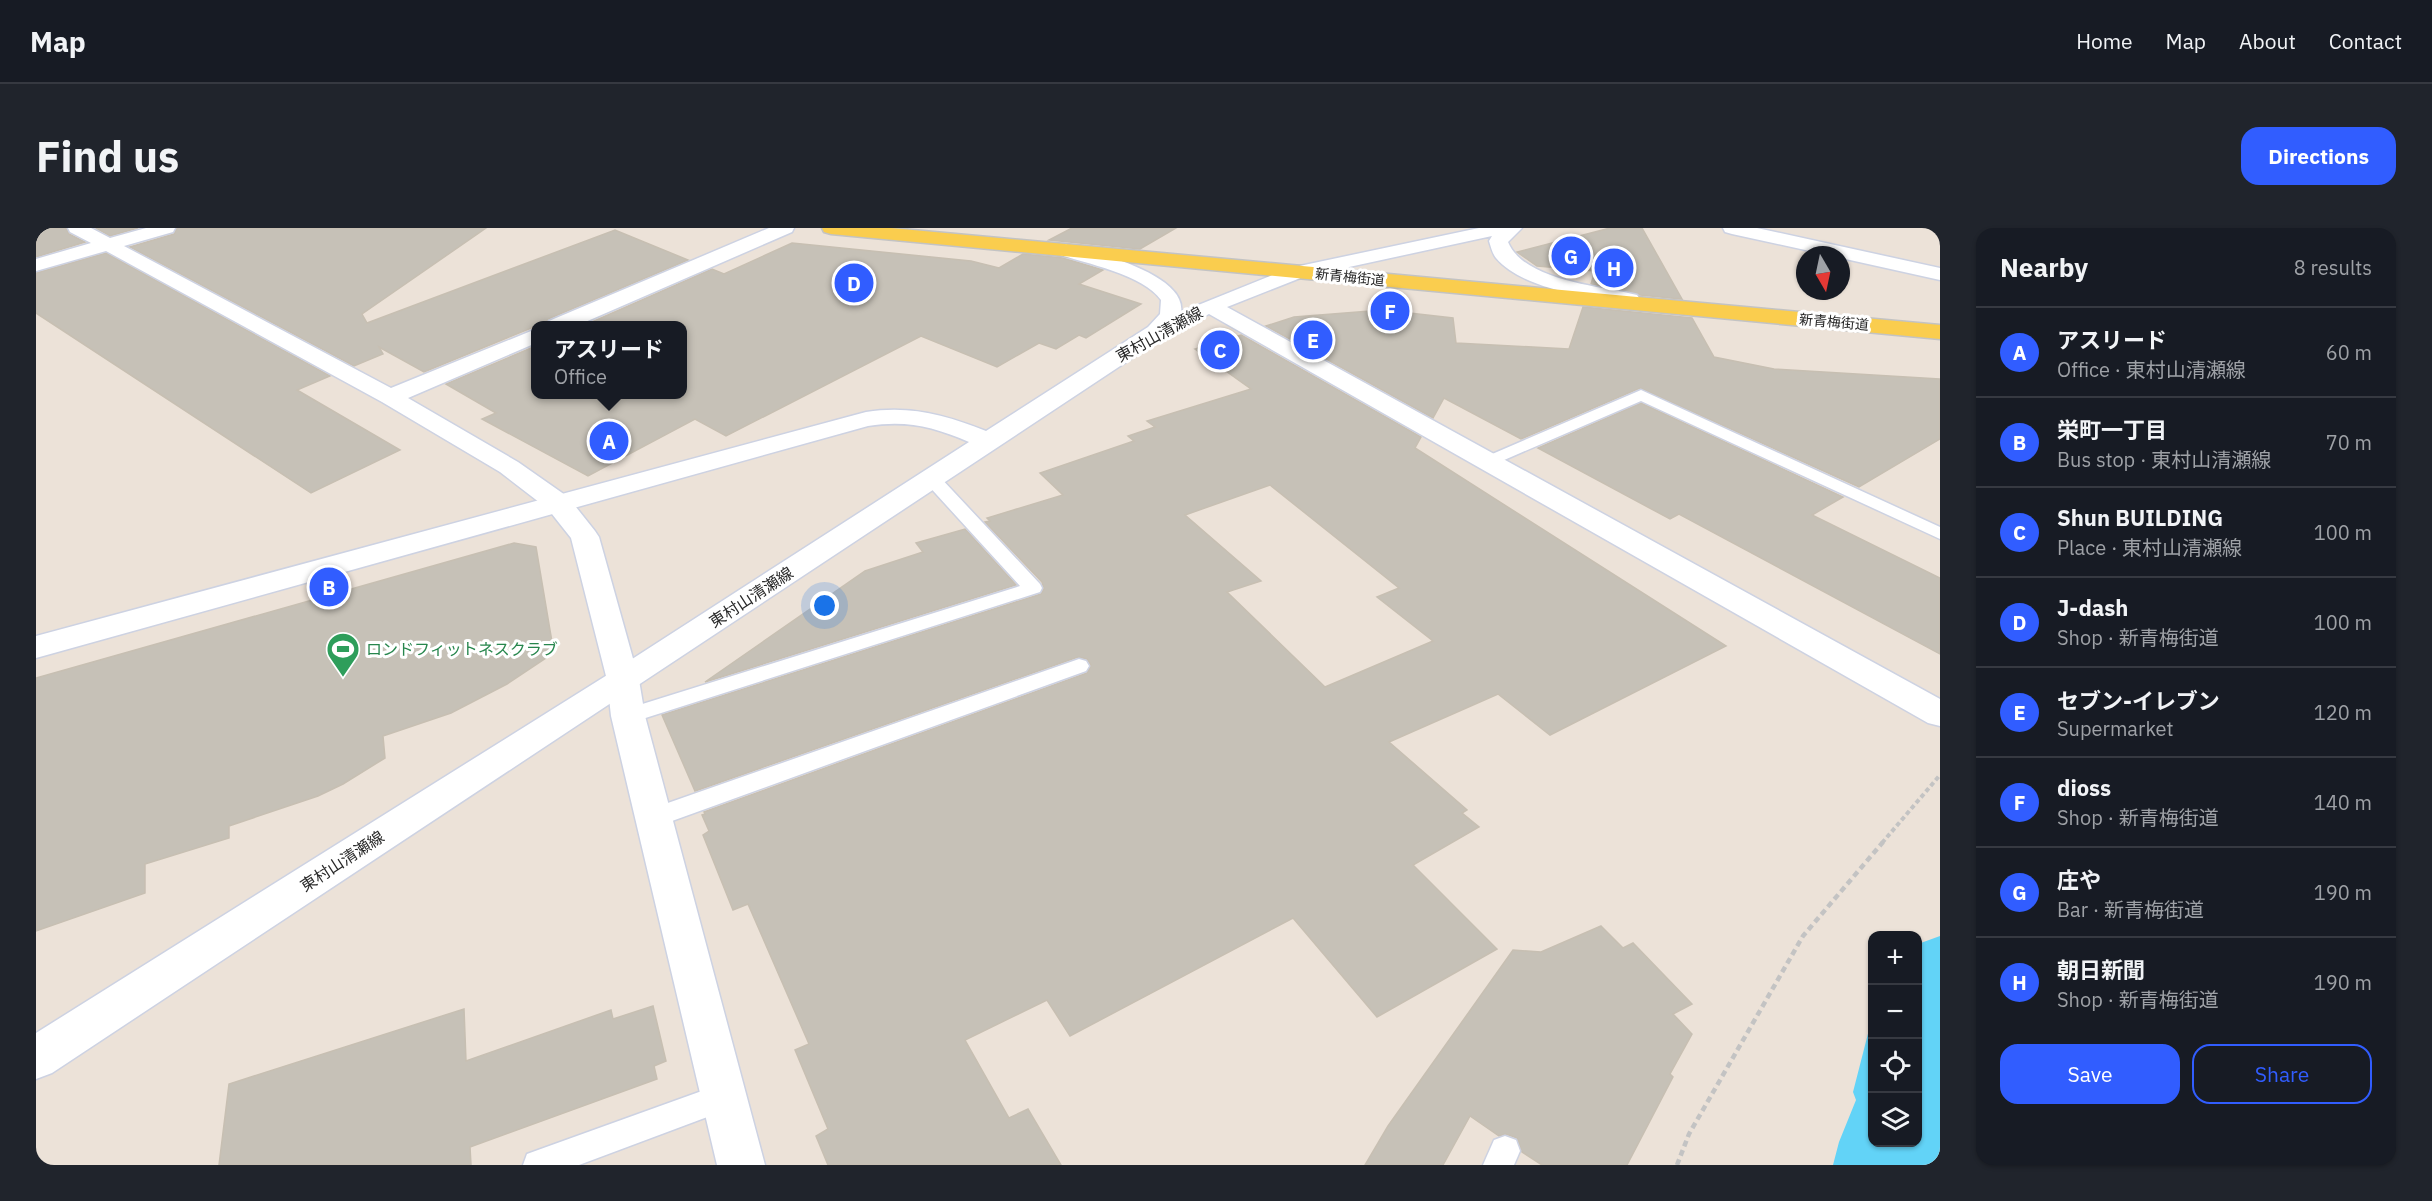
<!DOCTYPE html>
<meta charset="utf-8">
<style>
:root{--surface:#171b24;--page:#20242c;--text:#f1f3f6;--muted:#9ea1a6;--line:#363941;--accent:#315dff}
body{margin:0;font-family:"IBM Plex Sans","Noto Sans JP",sans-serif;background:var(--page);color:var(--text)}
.controls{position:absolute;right:18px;bottom:18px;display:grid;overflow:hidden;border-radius:12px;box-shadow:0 2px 4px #0004}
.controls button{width:54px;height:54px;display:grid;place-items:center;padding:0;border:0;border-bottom:2px solid var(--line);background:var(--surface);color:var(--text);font:30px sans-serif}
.compass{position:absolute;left:1760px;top:18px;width:54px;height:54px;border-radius:50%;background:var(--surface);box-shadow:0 2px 4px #0004;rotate:171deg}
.you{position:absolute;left:789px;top:378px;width:21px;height:21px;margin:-15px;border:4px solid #fff;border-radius:50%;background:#1a73e8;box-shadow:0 0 0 9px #1a73e833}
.badge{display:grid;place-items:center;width:39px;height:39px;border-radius:50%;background:var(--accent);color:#fff;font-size:20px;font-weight:700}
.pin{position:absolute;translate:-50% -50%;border:3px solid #fff;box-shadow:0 2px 6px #0006}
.popup{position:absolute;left:495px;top:93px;width:156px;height:78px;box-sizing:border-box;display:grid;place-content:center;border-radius:12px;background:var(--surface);filter:drop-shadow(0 2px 4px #0005);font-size:20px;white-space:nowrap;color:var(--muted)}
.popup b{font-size:22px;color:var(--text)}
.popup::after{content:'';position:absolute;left:50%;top:100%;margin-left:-12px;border:12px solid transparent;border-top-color:var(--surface)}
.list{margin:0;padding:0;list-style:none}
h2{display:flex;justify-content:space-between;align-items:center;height:78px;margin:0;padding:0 24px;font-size:26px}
h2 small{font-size:20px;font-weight:400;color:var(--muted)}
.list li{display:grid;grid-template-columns:39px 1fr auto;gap:18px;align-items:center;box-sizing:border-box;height:90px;padding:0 24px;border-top:2px solid var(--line)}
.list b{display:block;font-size:22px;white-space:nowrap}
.list p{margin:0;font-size:20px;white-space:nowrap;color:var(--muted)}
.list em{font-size:20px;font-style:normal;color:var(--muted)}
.actions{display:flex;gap:12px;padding:18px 24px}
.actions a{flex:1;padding:14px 0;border:2px solid var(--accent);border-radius:18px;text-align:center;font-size:21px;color:var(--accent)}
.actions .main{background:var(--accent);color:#fff}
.icon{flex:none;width:33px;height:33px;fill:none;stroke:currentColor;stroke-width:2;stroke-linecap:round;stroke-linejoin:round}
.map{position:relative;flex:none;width:1904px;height:937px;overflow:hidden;border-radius:18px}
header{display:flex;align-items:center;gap:36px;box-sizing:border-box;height:84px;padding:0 30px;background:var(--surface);border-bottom:2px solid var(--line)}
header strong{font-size:28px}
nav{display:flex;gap:33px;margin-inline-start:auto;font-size:21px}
.intro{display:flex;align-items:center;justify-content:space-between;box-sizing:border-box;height:144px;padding:0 36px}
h1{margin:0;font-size:42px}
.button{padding:15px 27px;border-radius:18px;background:var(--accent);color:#fff;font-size:21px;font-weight:700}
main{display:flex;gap:36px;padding:0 36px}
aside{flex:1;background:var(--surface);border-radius:18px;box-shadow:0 2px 4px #0004}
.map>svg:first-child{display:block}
</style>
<header>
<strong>Map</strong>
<nav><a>Home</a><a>Map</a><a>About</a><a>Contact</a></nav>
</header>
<div class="intro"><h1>Find us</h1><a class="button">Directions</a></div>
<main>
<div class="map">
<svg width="1904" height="937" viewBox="0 0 1904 937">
<rect width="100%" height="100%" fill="#ece2d8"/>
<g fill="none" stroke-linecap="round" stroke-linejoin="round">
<!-- river -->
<path fill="#62d3f7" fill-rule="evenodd" d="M1904,708V937H1797L1803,914L1820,872L1817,864L1836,790V914H1882V716Z"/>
</g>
<!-- building -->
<g fill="#c6c1b7" stroke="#c7bfb2" stroke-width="1.5" fill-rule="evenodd">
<path d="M0,0H30L33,6L49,14L0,29Z"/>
<path d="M60,0H102L74,8Z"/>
<path d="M141,0H450L326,86L331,95L579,2L652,32L512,91L509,98H500L388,144L343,119L347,126L318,138L94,19L138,6Z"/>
<path d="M1036,0H1140L1104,21L1013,12Z"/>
<path d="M1574,0H1606L1646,71L1604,67L1555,56L1559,43L1501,38L1481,24Z"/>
<path d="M756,15L935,33L963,40L987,26L1027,30L1067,42L1043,56L1105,76L1050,110L1043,107L1020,121L1003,115L961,139L885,108L690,208L659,191L552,248L446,191L460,185L410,156L500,118V166H646V98H547L676,41L688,46Z"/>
<path d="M70,25L294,148L261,162L364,222L275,265L0,85V45Z"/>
<path d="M1547,79L1656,90L1678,129L1738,141L1904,151V211L1823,259L1604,160L1485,211L1408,170L1397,190L1230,98L1258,89L1347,82L1417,90L1420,115L1533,121Z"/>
<path d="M1205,107L1385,209L1379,220L1690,418L1514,507L1462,466L1353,514L1431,582L1426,585L1443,599L1377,637L1461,721L1341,789L1257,690L1034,808L1011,772L929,812L973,890L992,881L1025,937H792L780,908L792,901L759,822L773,816L712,676L697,682L667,607L673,603L666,587L669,586L668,584L1051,445L1055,437L1051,431L1042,429L659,563L626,487L1005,366L1008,361L1006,354L949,294L954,293L951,290L1027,267L1004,245L1098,213L1092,208L1119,199L1111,193L1215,161L1159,121ZM1234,257L1363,360L1341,369L1397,413L1289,459L1191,364L1225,353L1149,287Z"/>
<path d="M1605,175L1807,269L1776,287L1904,350V426L1643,286L1634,291L1502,220Z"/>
<path d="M929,301L980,357L669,454L829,343L887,324L880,315Z"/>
<path d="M478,315L500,319L516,414L510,430L471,456L415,485L347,508L349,530L307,556L282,568L193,598V610L109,636V665L0,703V450Z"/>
<path d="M1565,698L1587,720L1597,715L1656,776L1637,786L1656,806L1634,846L1637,849L1591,937H1506L1486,924L1481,910L1470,906L1463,908L1434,888L1407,937H1329L1352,898L1477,722L1505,724Z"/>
<path d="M617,778L630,833L618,838L621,851L434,919L435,937H183L193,856L428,781L430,833L575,782L577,791Z"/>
</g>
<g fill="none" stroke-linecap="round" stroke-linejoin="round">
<!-- lane casing -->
<g stroke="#cdd2e2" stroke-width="3">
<g id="lane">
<path d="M1605,162L1904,299V311L1605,173L1459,236L1453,238L1445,233L1447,230Z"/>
<path d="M896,246L902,247L1004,356L1006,360L1004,364L600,493L592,496L584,493L581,488L584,483L984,358L890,255L888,251Z"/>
<path d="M1043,431L1050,433L1053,438L1050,443L625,597L617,599L609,597L605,590L609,583Z"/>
<path d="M688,855L698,859L702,869L698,879L543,937H487L491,926L502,922Z"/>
<path d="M1469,908L1480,912L1484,923L1478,937H1447L1458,912Z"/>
</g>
</g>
<!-- street casing -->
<g stroke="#cdd2e2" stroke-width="3">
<g id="street">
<path d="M32,0H55L74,10L110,0H139L137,4L88,18L355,160L500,101V115L372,170L482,234L532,269L559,303L563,309L603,452L609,488L729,937H681L575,488L571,452L535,310L512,281L464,244L346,174L70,23L0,43V31L55,15L34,4Z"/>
<path d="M733,0H758L756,4L540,98H511L513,93Z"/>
<path d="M1687,0H1721L1904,40V52L1805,30V27H1792L1696,6L1689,4Z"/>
</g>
</g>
<!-- secondary casing -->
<g stroke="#cdd2e2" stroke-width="3">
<path id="secondary" d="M1443,0H1486L1472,14C1488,53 1565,58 1601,67L1604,71L1601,75L1594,77C1555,69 1487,62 1460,30C1456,25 1455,19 1453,13L1456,8L1267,49L1191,79L1904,471V498L1892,495L1173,86L1128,109L16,845L0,851V805L576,444L933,214C897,199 872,192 832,198L0,430V408L830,184C874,177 910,187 950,203L1112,99L1124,86L1125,72C1108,47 1049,35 1021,26L1018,22L1021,18L1028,16C1056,23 1151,46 1145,84L1254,40Z"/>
</g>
<!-- primary casing -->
<g stroke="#c3c3c3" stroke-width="3">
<path id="primary" d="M786,0H855L1904,97V111L795,6L788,4Z"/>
</g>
<!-- path-far1 -->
<path stroke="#c3c3c3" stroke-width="4" stroke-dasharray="4.5 3" stroke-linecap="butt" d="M1846,615L1904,547"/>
<!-- path -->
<path stroke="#c3c3c3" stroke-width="4.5" stroke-dasharray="6 4" stroke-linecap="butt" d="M1641,937L1653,906L1767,708L1847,614"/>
<!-- lane -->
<use href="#lane" fill="#fff" fill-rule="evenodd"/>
<!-- street -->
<use href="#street" fill="#fff" fill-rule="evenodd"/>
<!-- secondary -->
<use href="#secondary" fill="#fff" fill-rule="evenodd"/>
<!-- primary -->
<use href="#primary" fill="#facd4e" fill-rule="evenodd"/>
</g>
<!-- icons -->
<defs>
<g id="stadium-pin" transform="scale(1.725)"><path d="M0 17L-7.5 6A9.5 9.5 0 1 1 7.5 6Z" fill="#2e9e5b" stroke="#fff"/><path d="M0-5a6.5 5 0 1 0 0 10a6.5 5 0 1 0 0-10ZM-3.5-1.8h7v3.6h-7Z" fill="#fff"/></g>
</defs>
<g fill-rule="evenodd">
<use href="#stadium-pin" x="307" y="421"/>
</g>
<g text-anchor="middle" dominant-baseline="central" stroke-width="6" stroke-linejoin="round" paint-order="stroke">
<!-- far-street labels -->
<g font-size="14" fill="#282828" stroke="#fff">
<text transform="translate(1314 49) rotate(6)">新青梅街道</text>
<text transform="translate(1798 94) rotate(5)">新青梅街道</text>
</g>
<!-- street labels -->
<g font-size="16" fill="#282828" stroke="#fff">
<text transform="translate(1123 106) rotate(-29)">東村山清瀬線</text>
<text transform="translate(715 369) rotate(-33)">東村山清瀬線</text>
<text transform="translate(306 633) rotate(-33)">東村山清瀬線</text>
</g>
<!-- leisure labels -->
<g font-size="16" fill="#27864d" stroke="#fff" text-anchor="start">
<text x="330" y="421">ロンドフィットネスクラブ</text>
</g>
</g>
</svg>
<div class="controls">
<button>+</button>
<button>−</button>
<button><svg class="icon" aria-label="locate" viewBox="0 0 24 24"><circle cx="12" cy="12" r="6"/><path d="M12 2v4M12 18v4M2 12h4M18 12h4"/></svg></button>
<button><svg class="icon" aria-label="layers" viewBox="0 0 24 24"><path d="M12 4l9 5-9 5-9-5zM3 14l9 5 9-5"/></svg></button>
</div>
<svg class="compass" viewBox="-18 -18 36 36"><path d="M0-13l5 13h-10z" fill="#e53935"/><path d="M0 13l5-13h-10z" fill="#9ea1a6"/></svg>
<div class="you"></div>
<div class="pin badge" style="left:573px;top:213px">A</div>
<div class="popup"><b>アスリード</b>Office</div>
<div class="pin badge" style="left:293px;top:359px">B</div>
<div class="pin badge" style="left:1184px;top:122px">C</div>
<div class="pin badge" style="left:818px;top:55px">D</div>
<div class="pin badge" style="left:1277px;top:112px">E</div>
<div class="pin badge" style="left:1354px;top:83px">F</div>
<div class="pin badge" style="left:1535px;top:28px">G</div>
<div class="pin badge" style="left:1578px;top:40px">H</div>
</div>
<aside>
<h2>Nearby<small>8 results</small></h2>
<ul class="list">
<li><span class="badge">A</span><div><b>アスリード</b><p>Office · 東村山清瀬線</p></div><em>60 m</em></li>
<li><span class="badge">B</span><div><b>栄町一丁目</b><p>Bus stop · 東村山清瀬線</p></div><em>70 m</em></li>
<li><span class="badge">C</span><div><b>Shun BUILDING</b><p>Place · 東村山清瀬線</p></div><em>100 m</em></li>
<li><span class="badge">D</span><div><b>J-dash</b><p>Shop · 新青梅街道</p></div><em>100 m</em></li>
<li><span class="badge">E</span><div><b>セブン-イレブン</b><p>Supermarket</p></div><em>120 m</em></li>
<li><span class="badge">F</span><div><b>dioss</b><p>Shop · 新青梅街道</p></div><em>140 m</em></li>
<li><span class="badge">G</span><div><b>庄や</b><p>Bar · 新青梅街道</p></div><em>190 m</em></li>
<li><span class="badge">H</span><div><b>朝日新聞</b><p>Shop · 新青梅街道</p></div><em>190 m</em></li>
</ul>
<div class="actions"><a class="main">Save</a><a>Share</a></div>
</aside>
</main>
